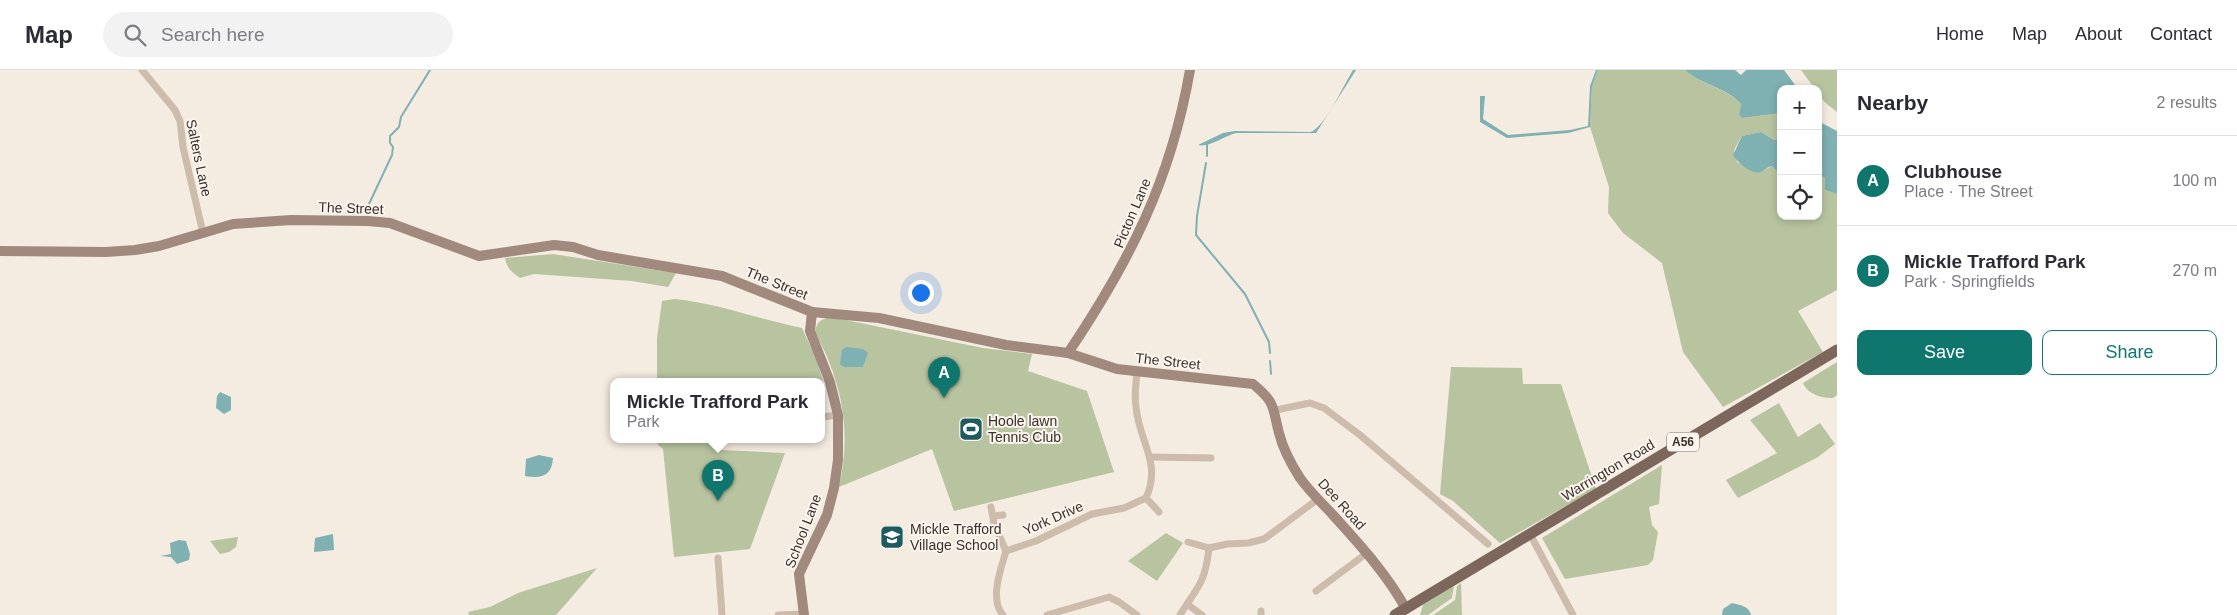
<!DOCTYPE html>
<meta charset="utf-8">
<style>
:root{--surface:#fff;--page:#f2f2f3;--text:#2b2b33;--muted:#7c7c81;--line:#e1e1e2;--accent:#0f766e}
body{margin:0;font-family:Arial,sans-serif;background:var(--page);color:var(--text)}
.controls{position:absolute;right:15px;top:15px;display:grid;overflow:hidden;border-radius:10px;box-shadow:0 2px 8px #0003}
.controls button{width:45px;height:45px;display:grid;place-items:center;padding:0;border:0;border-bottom:1px solid var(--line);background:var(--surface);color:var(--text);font:25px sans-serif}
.you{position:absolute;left:920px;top:222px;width:18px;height:18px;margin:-12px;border:4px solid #fff;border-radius:50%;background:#1a73e8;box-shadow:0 0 0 8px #1a73e833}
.badge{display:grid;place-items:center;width:32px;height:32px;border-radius:50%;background:var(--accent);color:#fff;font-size:16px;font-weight:700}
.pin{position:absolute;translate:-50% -41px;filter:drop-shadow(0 1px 2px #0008)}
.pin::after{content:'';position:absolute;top:26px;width:18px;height:15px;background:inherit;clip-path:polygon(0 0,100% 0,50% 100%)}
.popup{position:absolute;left:610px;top:308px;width:215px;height:65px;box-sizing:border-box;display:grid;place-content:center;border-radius:10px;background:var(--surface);filter:drop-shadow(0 1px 4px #0005);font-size:16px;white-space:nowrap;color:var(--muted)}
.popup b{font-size:19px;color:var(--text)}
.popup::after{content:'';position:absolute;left:50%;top:100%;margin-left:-10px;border:10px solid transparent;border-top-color:var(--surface)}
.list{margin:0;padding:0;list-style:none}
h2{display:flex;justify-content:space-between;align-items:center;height:65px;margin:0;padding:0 20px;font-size:21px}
h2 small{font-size:16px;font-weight:400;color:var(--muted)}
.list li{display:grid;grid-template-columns:32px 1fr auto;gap:15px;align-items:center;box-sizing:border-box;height:90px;padding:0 20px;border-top:1px solid var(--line)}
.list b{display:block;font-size:19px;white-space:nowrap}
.list p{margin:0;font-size:16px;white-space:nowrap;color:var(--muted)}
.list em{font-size:16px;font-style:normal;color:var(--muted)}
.actions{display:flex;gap:10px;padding:15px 20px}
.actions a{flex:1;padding:11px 0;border:1px solid var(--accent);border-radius:10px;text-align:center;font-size:18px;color:var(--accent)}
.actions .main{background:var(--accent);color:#fff}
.icon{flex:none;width:28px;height:28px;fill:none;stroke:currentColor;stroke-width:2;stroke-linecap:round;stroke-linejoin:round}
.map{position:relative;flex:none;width:1837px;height:545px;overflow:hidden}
header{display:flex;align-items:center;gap:30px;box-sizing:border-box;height:70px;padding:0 25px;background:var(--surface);border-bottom:1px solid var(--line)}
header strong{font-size:24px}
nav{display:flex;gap:28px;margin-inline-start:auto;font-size:18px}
.search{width:350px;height:45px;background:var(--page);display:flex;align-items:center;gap:12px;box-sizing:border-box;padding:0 18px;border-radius:28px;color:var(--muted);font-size:19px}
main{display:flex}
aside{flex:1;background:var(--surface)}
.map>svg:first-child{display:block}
</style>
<header>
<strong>Map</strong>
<div class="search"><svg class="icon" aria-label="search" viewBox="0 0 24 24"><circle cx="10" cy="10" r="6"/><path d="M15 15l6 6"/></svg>Search here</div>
<nav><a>Home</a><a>Map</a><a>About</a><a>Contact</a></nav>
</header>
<main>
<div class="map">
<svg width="1837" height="545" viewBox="0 0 1837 545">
<rect width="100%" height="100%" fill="#f4ebe1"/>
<!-- green -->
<g fill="#b8c4a0">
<path d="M1598,0H1685C1701,15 1725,17 1741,34L1739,45L1742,48L1781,43V70H1774L1761,62L1742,66L1734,80L1737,92L1754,101L1760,102L1772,96L1781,105V146H1818V105L1825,108V120L1837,124V220L1798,241L1823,282L1723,337L1683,282L1662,193L1623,163L1608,143L1609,117L1590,57L1592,17Z"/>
<path d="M1801,0H1837V42C1830,36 1818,29 1818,19H1815Z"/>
<path d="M553,184L676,203L668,217L632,211L534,204L520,208C512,202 507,199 505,188Z"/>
<path d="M675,229C721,234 757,249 802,258L816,288L825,317H822V312H657V268L662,231Z"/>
<path d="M831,247L983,278L1032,284L1028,301L1087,321L1114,402L954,441L932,379L839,417C852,360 842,312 815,262C817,251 821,249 831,247Z"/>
<path d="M1837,292V325L1833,328C1822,328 1808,325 1803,313Z"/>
<path d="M1451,297L1522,298L1523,314H1561L1596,419L1500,473L1453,431L1440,424Z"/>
<path d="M1779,333L1798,367L1820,353L1835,374L1818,387L1738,428L1726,410L1777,383L1750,350Z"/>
<path d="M658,370H722L721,380L785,383L750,479L674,487L663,379L658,375Z"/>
<path d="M1662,395L1659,434L1649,437L1652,455L1658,462L1653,490L1648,495L1565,509L1542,468Z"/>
<path d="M1166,463L1183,473L1157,511L1128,491Z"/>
<path d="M238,467L236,477L229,482L220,484L210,471Z"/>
<path d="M597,498L556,545H469L468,542L490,537L518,523Z"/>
<path d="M1461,513L1462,545H1433L1455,530L1457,516Z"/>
<path d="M1454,516L1452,528L1428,545H1420L1423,535Z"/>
</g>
<!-- water -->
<g fill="#7fb0b2">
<path d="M1353,0H1356L1316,63H1236C1225,66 1208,78 1198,75L1223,63L1235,61L1311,62C1327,54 1343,16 1353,0Z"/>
<path d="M1596,0H1598L1592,17L1590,57L1568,63L1507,68L1480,52V26H1485L1483,49L1508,65L1570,60L1588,56L1590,16Z"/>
<path d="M1685,0H1735L1741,5L1746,0H1784L1798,19H1781V43L1742,48L1739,45L1741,34C1726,17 1701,15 1685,0Z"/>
<path d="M1818,51L1837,61V124L1825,120V108L1818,105V83L1821,80V75L1818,73Z"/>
<path d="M1761,62L1774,70H1781V105L1772,96C1767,97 1765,100 1761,102C1751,105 1737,92 1733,85L1742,66Z"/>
<path d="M846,277L863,279L868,283L863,297H844L840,294L842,280Z"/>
<path d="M220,322L231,327V340L224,344L216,338L217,326Z"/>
<path d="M539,385L553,388C552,406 541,409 525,406L526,389Z"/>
<path d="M333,464L334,480L314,482L315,468Z"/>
<path d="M179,470L186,471L190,484L189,490L177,494L171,487L160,486L171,484L170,473Z"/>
<path d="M1732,533C1740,535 1749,536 1751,545H1722L1723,539Z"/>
</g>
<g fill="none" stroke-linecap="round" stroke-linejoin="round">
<!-- stream -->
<g stroke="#7fb0b2" stroke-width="2">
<path d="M1207,86V74"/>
<path d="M1206,93L1197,146L1196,165L1245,224L1269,272L1270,283"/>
<path d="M369,141V134L392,85L393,77L390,73V66L399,57L401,47L430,0"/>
<path d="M1270,291L1271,304"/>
</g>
<!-- street -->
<g stroke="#cdbbac" stroke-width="7">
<path d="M142,0L175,40L180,51L183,77L203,163"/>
<path d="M1276,340L1310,333L1324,338L1360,365L1488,474"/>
<path d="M822,347L838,345"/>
<path d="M1150,387L1211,388"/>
<path d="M1146,428L1159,442"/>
<path d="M991,437L994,454L1006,481"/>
<path d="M993,446L1003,445"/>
<path d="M1530,464L1573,545"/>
<path d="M1188,472L1209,478L1227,474L1248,473L1264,469L1318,429"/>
<path d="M718,488L722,545"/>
<path d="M1316,521L1367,483"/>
<path d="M1187,534L1202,545"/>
<path d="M1261,541V545"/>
<path d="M778,545L804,544"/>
<path d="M1003,545C989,529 1001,499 1006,481L1036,471L1092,444L1124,438L1146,428C1162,392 1139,372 1136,337C1134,326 1136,314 1137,302"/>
<path d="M1047,545L1109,527L1119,532L1137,545"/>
<path d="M1180,545C1198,516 1205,514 1209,478"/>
</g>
<!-- secondary -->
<g stroke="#a18a7d" stroke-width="10">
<path d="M0,181L106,182L135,180L159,176L233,154L291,150L368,151L390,153L479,186L554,175L573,177L598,185L722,206L812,242L879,248L1006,275L1068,283L1117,299L1253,314C1276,333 1272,336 1279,363C1283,379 1291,394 1300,408C1309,421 1322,433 1333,445C1360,475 1387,504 1406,539"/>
<path d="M1068,283C1130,191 1171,110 1190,0"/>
<path d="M804,545L799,504L827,445L834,418L838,390V345L830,312L810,261L812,242"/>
</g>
<!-- primary -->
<path stroke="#7d675c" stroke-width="11" d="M1395,545L1837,280"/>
</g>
<!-- icons -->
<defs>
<g id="stadium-square" transform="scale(1.25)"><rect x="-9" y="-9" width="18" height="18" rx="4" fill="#1f5a5e" stroke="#fbf5ee"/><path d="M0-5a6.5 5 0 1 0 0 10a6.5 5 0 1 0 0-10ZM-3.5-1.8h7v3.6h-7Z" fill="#fff"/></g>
<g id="school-square" transform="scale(1.25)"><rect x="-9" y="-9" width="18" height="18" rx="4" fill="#1f5a5e" stroke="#fbf5ee"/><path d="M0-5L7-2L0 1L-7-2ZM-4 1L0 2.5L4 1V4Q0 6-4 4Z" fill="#fff"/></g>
</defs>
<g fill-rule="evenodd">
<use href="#stadium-square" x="971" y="359"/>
<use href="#school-square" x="892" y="467"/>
</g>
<g text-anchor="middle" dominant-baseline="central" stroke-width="4" stroke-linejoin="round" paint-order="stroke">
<!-- shield labels -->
<rect fill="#fbf5ee" stroke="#756b66" stroke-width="1" x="1667" y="362.5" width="32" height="19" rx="4"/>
<g font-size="12" font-weight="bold" fill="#3b302b">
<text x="1683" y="372">A56</text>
</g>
<!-- street labels -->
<g font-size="14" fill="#3b302b" stroke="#fbf5ee">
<text transform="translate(199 88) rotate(78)">Salters Lane</text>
<text transform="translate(351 138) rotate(2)">The Street</text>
<text transform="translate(1132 143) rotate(-67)">Picton Lane</text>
<text transform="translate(777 213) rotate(22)">The Street</text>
<text transform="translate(1168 291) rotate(6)">The Street</text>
<text transform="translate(1608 400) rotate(-31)">Warrington Road</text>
<text transform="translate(1342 434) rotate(48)">Dee Road</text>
<text transform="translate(1053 448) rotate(-24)">York Drive</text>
<text transform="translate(803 461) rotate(-69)">School Lane</text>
</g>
<!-- poi labels -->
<g font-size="14" fill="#3b302b" stroke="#fbf5ee" text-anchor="start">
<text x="988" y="351">Hoole lawn<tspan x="988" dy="16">Tennis Club</tspan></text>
<text x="910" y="459">Mickle Trafford<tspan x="910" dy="16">Village School</tspan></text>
</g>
</g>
</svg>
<div class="controls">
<button>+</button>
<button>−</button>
<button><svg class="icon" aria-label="locate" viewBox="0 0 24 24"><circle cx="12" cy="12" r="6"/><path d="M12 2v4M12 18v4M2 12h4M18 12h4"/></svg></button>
</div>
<div class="you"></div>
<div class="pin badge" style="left:944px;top:328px">A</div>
<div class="pin badge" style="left:718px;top:431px">B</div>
<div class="popup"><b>Mickle Trafford Park</b>Park</div>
</div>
<aside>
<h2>Nearby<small>2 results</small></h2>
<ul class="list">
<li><span class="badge">A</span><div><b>Clubhouse</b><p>Place · The Street</p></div><em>100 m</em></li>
<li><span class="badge">B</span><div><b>Mickle Trafford Park</b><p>Park · Springfields</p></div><em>270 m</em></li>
</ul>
<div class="actions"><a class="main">Save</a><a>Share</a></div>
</aside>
</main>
